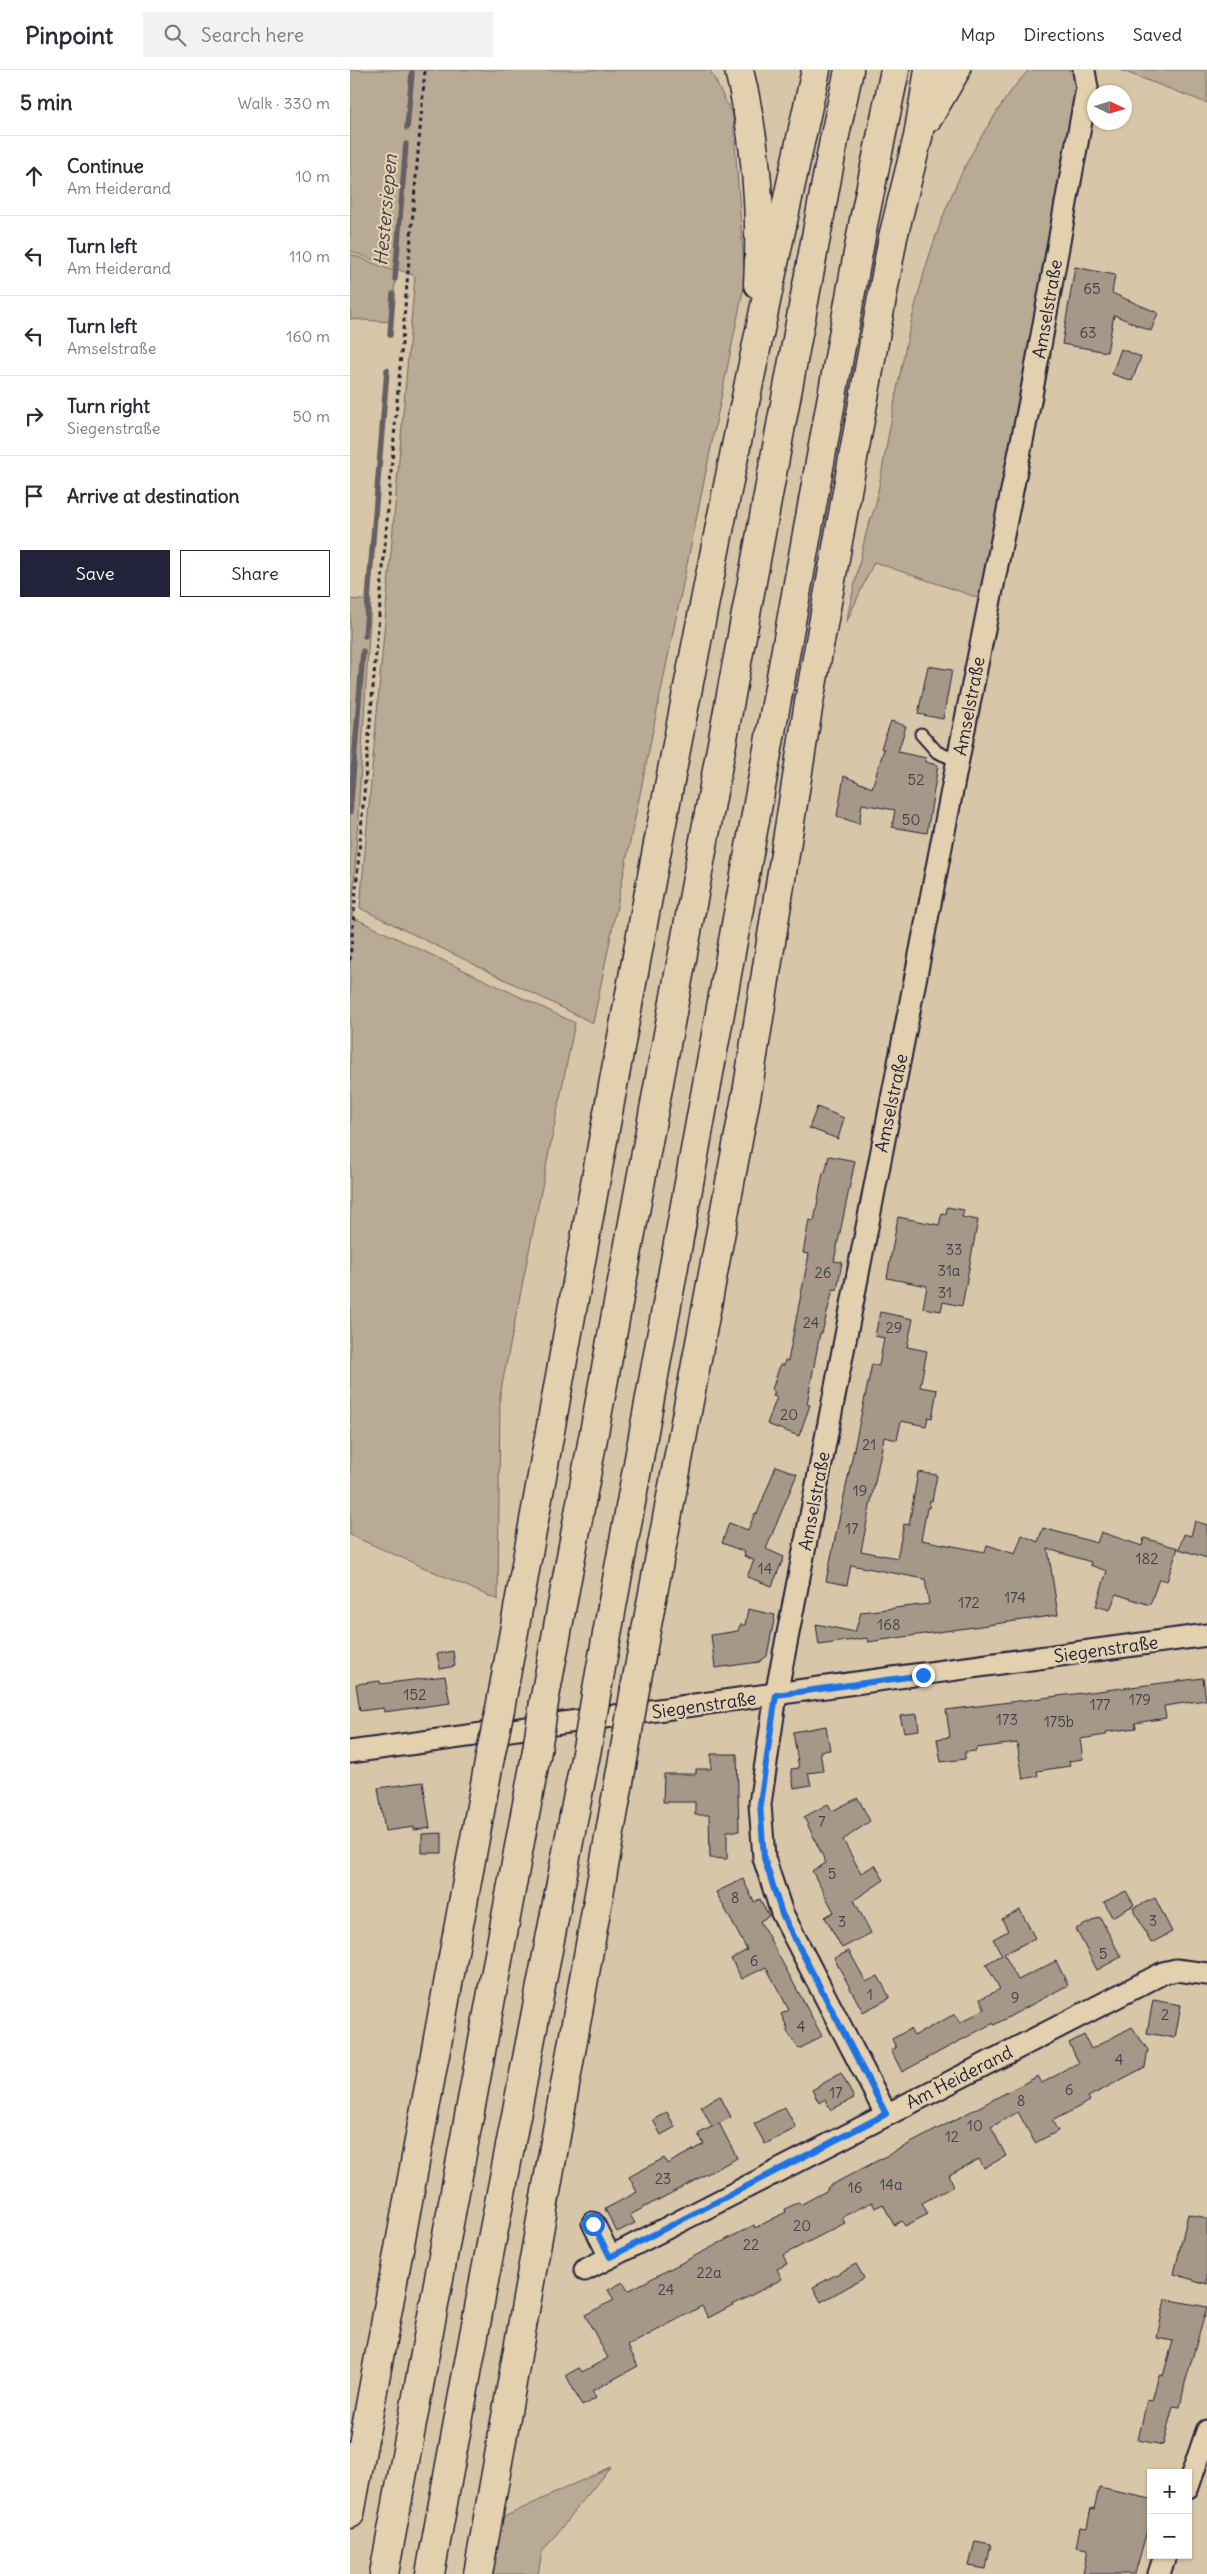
<!DOCTYPE html>
<meta charset="utf-8">
<style>
:root{--surface:#fff;--page:#f2f2f3;--text:#2b2b33;--muted:#7c7c81;--line:#e1e1e2;--accent:#22223b}
body{margin:0;font-family:Delius,sans-serif;background:var(--page);color:var(--text)}
.controls{position:absolute;right:15px;bottom:15px;display:grid;overflow:hidden;border-radius:0px;box-shadow:0 1px 4px #0004}
.controls button{width:45px;height:45px;display:grid;place-items:center;padding:0;border:0;border-bottom:1px solid var(--line);background:var(--surface);color:var(--text);font:25px sans-serif}
.compass{position:absolute;left:737px;top:15px;width:45px;height:45px;border-radius:50%;background:var(--surface);box-shadow:0 1px 4px #0004;rotate:94deg}
.stop{position:absolute;width:15px;height:15px;margin:-11px;border:4px solid #1a73e8;border-radius:50%;background:#fff}
.stop.end{background:#1a73e8;border-color:#fff;box-shadow:0 1px 5px #0008}
.list{margin:0;padding:0;list-style:none}
h2{display:flex;justify-content:space-between;align-items:center;height:65px;margin:0;padding:0 20px;font-size:21px}
h2 small{font-size:16px;font-weight:400;color:var(--muted)}
.list li{display:grid;grid-template-columns:32px 1fr auto;gap:15px;align-items:center;box-sizing:border-box;height:80px;padding:0 20px;border-top:1px solid var(--line)}
.list b{display:block;font-size:19px;white-space:nowrap}
.list p{margin:0;font-size:16px;white-space:nowrap;color:var(--muted)}
.list em{font-size:16px;font-style:normal;color:var(--muted)}
.actions{display:flex;gap:10px;padding:15px 20px}
.actions a{flex:1;padding:11px 0;border:1px solid var(--accent);border-radius:0px;text-align:center;font-size:18px;color:var(--accent)}
.actions .main{background:var(--accent);color:#fff}
.icon{flex:none;width:28px;height:28px;fill:none;stroke:currentColor;stroke-width:2;stroke-linecap:round;stroke-linejoin:round}
.map{position:relative;flex:none;width:857px;height:2504px;overflow:hidden}
header{display:flex;align-items:center;gap:30px;box-sizing:border-box;height:70px;padding:0 25px;background:var(--surface);border-bottom:1px solid var(--line)}
header strong{font-size:24px}
nav{display:flex;gap:28px;margin-inline-start:auto;font-size:18px}
.search{width:350px;height:45px;background:var(--page);display:flex;align-items:center;gap:12px;box-sizing:border-box;padding:0 18px;border-radius:0px;color:var(--muted);font-size:19px}
main{display:flex}
aside{flex:1;background:var(--surface)}
.map>svg:first-child{display:block}
</style>
<header>
<strong>Pinpoint</strong>
<div class="search"><svg class="icon" aria-label="search" viewBox="0 0 24 24"><circle cx="10" cy="10" r="6"/><path d="M15 15l6 6"/></svg>Search here</div>
<nav><a>Map</a><a>Directions</a><a>Saved</a></nav>
</header>
<main>
<aside>
<h2>5 min<small>Walk · 330 m</small></h2>
<ul class="list">
<li><svg class="icon" aria-label="ahead" viewBox="0 0 24 24"><path d="M12 20V5M6 11l6-6 6 6"/></svg><div><b>Continue</b><p>Am Heiderand</p></div><em>10 m</em></li>
<li><svg class="icon" aria-label="left" viewBox="0 0 24 24"><path d="M17 20v-9H6M10 6l-5 5 5 5"/></svg><div><b>Turn left</b><p>Am Heiderand</p></div><em>110 m</em></li>
<li><svg class="icon" aria-label="left" viewBox="0 0 24 24"><path d="M17 20v-9H6M10 6l-5 5 5 5"/></svg><div><b>Turn left</b><p>Amselstraße</p></div><em>160 m</em></li>
<li><svg class="icon" aria-label="right" viewBox="0 0 24 24"><path d="M7 20v-9h11M14 6l5 5-5 5"/></svg><div><b>Turn right</b><p>Siegenstraße</p></div><em>50 m</em></li>
<li><svg class="icon" aria-label="arrive" viewBox="0 0 24 24"><path d="M6 21V4h12l-3 4 3 4H6"/></svg><div><b>Arrive at destination</b></div></li>
</ul>
<div class="actions"><a class="main">Save</a><a>Share</a></div>
</aside>
<div class="map">
<svg width="857" height="2504" viewBox="0 0 857 2504">
<rect width="100%" height="100%" fill="#d7c6a7"/>
<filter id="ink" filterUnits="userSpaceOnUse"><feTurbulence type="fractalNoise" baseFrequency=".02" numOctaves="2"/><feDisplacementMap in="SourceGraphic" scale="10" xChannelSelector="R" yChannelSelector="G"/><feConvolveMatrix kernelMatrix="1 2 1 2 8 2 1 2 1" color-interpolation-filters="sRGB"/></filter>
<g filter="url(#ink)">
<!-- green -->
<g fill="#b9aa95" stroke="#6e6668">
<path d="M0,0H360L383,46L395,211L243,953L10,838L65,206L0,181Z"/>
<path d="M679,0H738L629,528L524,492L496,553L516,463L525,437C551,305 567,162 643,48C653,32 665,14 679,0Z"/>
<path d="M770,0H857V33Z"/>
<path d="M0,184L46,202L41,252L0,249Z"/>
<path d="M0,529L21,531L2,847L225,953L150,1325L148,1530L0,1465Z"/>
<path d="M260,2397L192,2482L188,2504H142L152,2448Z"/>
</g>
<g fill="none" stroke-linecap="round" stroke-linejoin="round">
<!-- stream -->
<g stroke="#655f63" stroke-width="5.5">
<path d="M57,58L62,3"/>
<path d="M45,209L56,74"/>
<path d="M40,265L43,224"/>
<path d="M15,566L37,300"/>
<path d="M0,742L13,581"/>
</g>
</g>
<!-- building -->
<g fill="#a59889" stroke="#22223b">
<path d="M725,197L765,205L762,223L808,243L801,261L764,245L757,282L712,274Z"/>
<path d="M771,279L791,287L782,311L762,304Z"/>
<path d="M578,596L602,600L593,649L568,644Z"/>
<path d="M541,651L556,656L548,682L576,688L575,692L588,695L577,763L542,757L545,740L512,734L509,754L487,746L494,706L522,718L534,679L531,678Z"/>
<path d="M467,1037L494,1048L488,1069L459,1058Z"/>
<path d="M479,1086L505,1091L484,1191L492,1192L487,1220L483,1219L472,1263H470L457,1334L460,1335L449,1366L417,1354L427,1327L423,1326L425,1322L422,1320L430,1295H434L435,1290L438,1291L459,1184L453,1183L459,1150L464,1151L473,1103H475Z"/>
<path d="M597,1137L614,1140L612,1147L628,1150L612,1236L593,1232L591,1241L573,1238L577,1216L537,1208L548,1147L589,1155L592,1143L596,1144Z"/>
<path d="M530,1242L563,1249L557,1277L577,1281L570,1317L587,1320L582,1348L578,1347L576,1356L551,1351L547,1370L534,1367L511,1481L547,1488L554,1454L559,1455L568,1402L587,1405L582,1431L580,1430L579,1438H577L571,1470L635,1482L637,1475L665,1484L672,1465L688,1472L693,1458L747,1473L751,1462L792,1476L794,1468L828,1478L817,1511L809,1509L800,1535L766,1524L760,1540L746,1536L757,1501L740,1495L741,1492L698,1479L708,1545L518,1572L517,1568L469,1575L466,1554L505,1562L511,1542L579,1534L575,1509L501,1495L497,1515L476,1511L522,1294L529,1296L534,1268L525,1266Z"/>
<path d="M426,1396L447,1404L416,1479L434,1487L422,1516L397,1507L404,1490L394,1486L395,1482L372,1473L379,1453L398,1460L405,1443L407,1444Z"/>
<path d="M845,1451L857,1455V1488L829,1479L834,1464L841,1466Z"/>
<path d="M398,1539L425,1545L417,1586L409,1592L365,1598L361,1565L388,1561L390,1555H395Z"/>
<path d="M103,1581L105,1596L90,1599L87,1584Z"/>
<path d="M95,1606L100,1633L34,1642L33,1638L10,1641L6,1614L30,1611L31,1614Z"/>
<path d="M853,1608L856,1630L814,1636L816,1648L785,1653L786,1658L756,1662V1665L730,1669L733,1689L719,1691L720,1696L687,1701L688,1706L673,1709L667,1673L626,1678V1681L615,1682V1689L591,1692L587,1669L600,1667L596,1640Z"/>
<path d="M567,1644L569,1660L554,1662L550,1646Z"/>
<path d="M476,1656L480,1680L470,1681L473,1701L458,1703L461,1715L444,1718L441,1699L449,1698L443,1662Z"/>
<path d="M361,1684H387L389,1761H377V1789L360,1788L359,1745H345V1732H313L314,1704H346V1699H361Z"/>
<path d="M73,1712L80,1758L64,1760V1757L35,1761L28,1718Z"/>
<path d="M508,1728L520,1751L493,1770L511,1803L525,1795L534,1810L504,1830L521,1863L492,1878L475,1847L484,1842L462,1801L476,1793L454,1747L478,1734L482,1741Z"/>
<path d="M92,1763V1783H72V1764Z"/>
<path d="M393,1809L404,1832L410,1829L419,1846L410,1851L472,1966L449,1979L436,1960L438,1959L431,1944L439,1940L416,1897L392,1909L381,1889L397,1880L366,1822Z"/>
<path d="M776,1821L784,1835L762,1847L754,1832Z"/>
<path d="M805,1828L822,1862L801,1873L783,1838Z"/>
<path d="M670,1840L685,1868L654,1884L668,1910L706,1891L718,1915L644,1955L643,1953L552,2002L541,1980L546,1978L542,1969L560,1959L564,1966L605,1944L610,1953L635,1939L630,1929L650,1919L636,1894L652,1885L643,1869L658,1861L652,1849Z"/>
<path d="M750,1847L771,1887L747,1900L726,1859Z"/>
<path d="M499,1881L516,1912L528,1906L540,1928L513,1942L484,1888Z"/>
<path d="M803,1930L831,1935L825,1968L797,1963Z"/>
<path d="M782,1957L798,1980L795,1997L738,2027L740,2031L702,2051L708,2061L685,2073L668,2042L641,2057L656,2086L634,2098L629,2089L599,2105L604,2116L572,2133L578,2144L555,2156L552,2151L544,2155L533,2134L525,2138L522,2132L492,2147L495,2153L433,2185L437,2194L427,2199L432,2209L358,2248L352,2236L278,2276L288,2296L242,2321L246,2328L232,2336L216,2305L229,2298L232,2302L258,2288L235,2245L264,2230L258,2220L273,2212L278,2221L404,2155L405,2158L436,2142L435,2139L449,2132L450,2135L478,2120L477,2118L487,2112L688,2006L692,2013L729,1993L719,1973L734,1965L741,1979Z"/>
<path d="M491,2003L504,2028L481,2040L475,2029L469,2033L462,2020Z"/>
<path d="M370,2026L381,2047L362,2057L351,2036Z"/>
<path d="M435,2037L446,2058L415,2074L404,2054Z"/>
<path d="M317,2042L325,2057L311,2065L303,2050Z"/>
<path d="M369,2053L387,2088L280,2145L285,2153L267,2162L255,2139L287,2122L279,2107L314,2088L317,2094L354,2074L348,2064Z"/>
<path d="M838,2144L857,2148V2214L824,2204Z"/>
<path d="M506,2194L514,2208L471,2232L463,2217Z"/>
<path d="M815,2229L857,2237L835,2313L830,2337L823,2336L813,2375L788,2370L797,2330L802,2331L809,2305L813,2306L823,2271L807,2268Z"/>
<path d="M749,2418L801,2429V2446L785,2504H733L738,2479L726,2477L730,2457L737,2458L741,2438L744,2439Z"/>
<path d="M625,2471L641,2474L636,2499L619,2496Z"/>
</g>
<g fill="none" stroke-linecap="round" stroke-linejoin="round">
<!-- service casing -->
<g stroke="#22223b" stroke-width="15">
<path id="service" d="M571,664L587,682L608,691"/>
</g>
<!-- minor casing -->
<g stroke="#22223b" stroke-width="25">
<g id="minor">
<path d="M0,1682L857,1565"/>
<path d="M536,2044L432,1843L414,1788L410,1734L426,1625L612,669L680,331L737,18L734,1"/>
<path d="M243,2153L260,2187"/>
<path d="M235,2200L813,1903L826,1900L857,1904"/>
<path d="M838,2417L857,2361"/>
<path d="M809,2504L815,2485"/>
</g>
</g>
<!-- motorway casing -->
<g stroke="#22223b" stroke-width="31">
<g id="motorway">
<path d="M389,0C406,70 412,142 408,214"/>
<path d="M578,48L606,0"/>
<path d="M285,1619L398,1017L459,632L543,167L568,67L579,0"/>
<path d="M246,1625L514,150L545,0"/>
<path d="M194,1632L484,70L499,0"/>
<path d="M150,1639C249,1091 345,543 466,0"/>
<path d="M0,2444L140,1687"/>
<path d="M34,2504L187,1680"/>
<path d="M80,2504L133,2216L238,1673"/>
<path d="M128,2504L277,1667"/>
</g>
</g>
<!-- path -->
<path stroke="#22223b" stroke-width="3" stroke-dasharray="4 4" stroke-linecap="butt" d="M0,890L75,0"/>
<!-- service -->
<use href="#service" stroke="#e3d0ae" stroke-width="11"/>
<!-- minor -->
<use href="#minor" stroke="#e3d0ae" stroke-width="21"/>
<!-- motorway -->
<use href="#motorway" stroke="#e3d0ae" stroke-width="28"/>
<!-- motorway-bridge casing -->
<g stroke="#22223b" stroke-width="31" stroke-linecap="butt">
<g id="motorway-bridge">
<path d="M277,1667L285,1619"/>
<path d="M238,1673L246,1625"/>
<path d="M187,1680L194,1632"/>
<path d="M140,1687L150,1639"/>
</g>
</g>
<!-- motorway-bridge -->
<use href="#motorway-bridge" stroke="#e3d0ae" stroke-width="28"/>
</g>
</g>
<g fill="none" stroke-linecap="round" stroke-linejoin="round" filter="url(#ink)">
<!-- route -->
<path stroke="#1a73e8" stroke-width="6" d="M243,2154L260,2187L536,2044L432,1844L414,1788L410,1734L426,1625L573,1605"/>
</g>
<g text-anchor="middle" dominant-baseline="central" stroke-width="4.5" stroke-linejoin="round" paint-order="stroke">
<!-- number labels -->
<g font-size="15" fill="#43404e">
<text x="742" y="218">65</text>
<text x="738" y="262">63</text>
<text x="566" y="709">52</text>
<text x="561" y="749">50</text>
<text x="604" y="1179">33</text>
<text x="599" y="1200">31a</text>
<text x="473" y="1202">26</text>
<text x="595" y="1222">31</text>
<text x="461" y="1252">24</text>
<text x="544" y="1257">29</text>
<text x="439" y="1344">20</text>
<text x="519" y="1374">21</text>
<text x="510" y="1420">19</text>
<text x="502" y="1458">17</text>
<text x="797" y="1488">182</text>
<text x="415" y="1498">14</text>
<text x="665" y="1527">174</text>
<text x="619" y="1532">172</text>
<text x="539" y="1554">168</text>
<text x="65" y="1624">152</text>
<text x="790" y="1629">179</text>
<text x="750" y="1634">177</text>
<text x="657" y="1649">173</text>
<text x="709" y="1651">175b</text>
<text x="472" y="1751">7</text>
<text x="482" y="1803">5</text>
<text x="385" y="1827">8</text>
<text x="803" y="1850">3</text>
<text x="492" y="1851">3</text>
<text x="753" y="1883">5</text>
<text x="404" y="1890">6</text>
<text x="520" y="1924">1</text>
<text x="665" y="1927">9</text>
<text x="815" y="1944">2</text>
<text x="451" y="1956">4</text>
<text x="769" y="1989">4</text>
<text x="719" y="2019">6</text>
<text x="486" y="2022">17</text>
<text x="671" y="2030">8</text>
<text x="625" y="2055">10</text>
<text x="602" y="2066">12</text>
<text x="313" y="2108">23</text>
<text x="541" y="2114">14a</text>
<text x="505" y="2117">16</text>
<text x="452" y="2155">20</text>
<text x="401" y="2174">22</text>
<text x="359" y="2202">22a</text>
<text x="316" y="2219">24</text>
</g>
<!-- street labels -->
<g font-size="18" fill="#22223b" stroke="#e3d0ae">
<text transform="translate(697 239) rotate(-80)">Amselstraße</text>
<text transform="translate(619 636) rotate(-79)">Amselstraße</text>
<text transform="translate(541 1033) rotate(-78)">Amselstraße</text>
<text transform="translate(464 1431) rotate(-79)">Amselstraße</text>
<text transform="translate(756 1579) rotate(-8)">Siegenstraße</text>
<text transform="translate(354 1635) rotate(-8)">Siegenstraße</text>
<text transform="translate(609 2007) rotate(-27)">Am Heiderand</text>
</g>
<!-- water labels -->
<g font-size="19" font-style="italic" fill="#44404f" stroke="#e3d0ae">
<text transform="translate(35 140) rotate(-85)">Hestersiepen</text>
</g>
</g>
</svg>
<div class="controls">
<button>+</button>
<button>−</button>
</div>
<svg class="compass" viewBox="-18 -18 36 36"><path d="M0-13l5 13h-10z" fill="#e53935"/><path d="M0 13l5-13h-10z" fill="#7c7c81"/></svg>
<div class="stop" style="left:243px;top:2154px"></div>
<div class="stop end" style="left:573px;top:1605px"></div>
</div>
</main>
